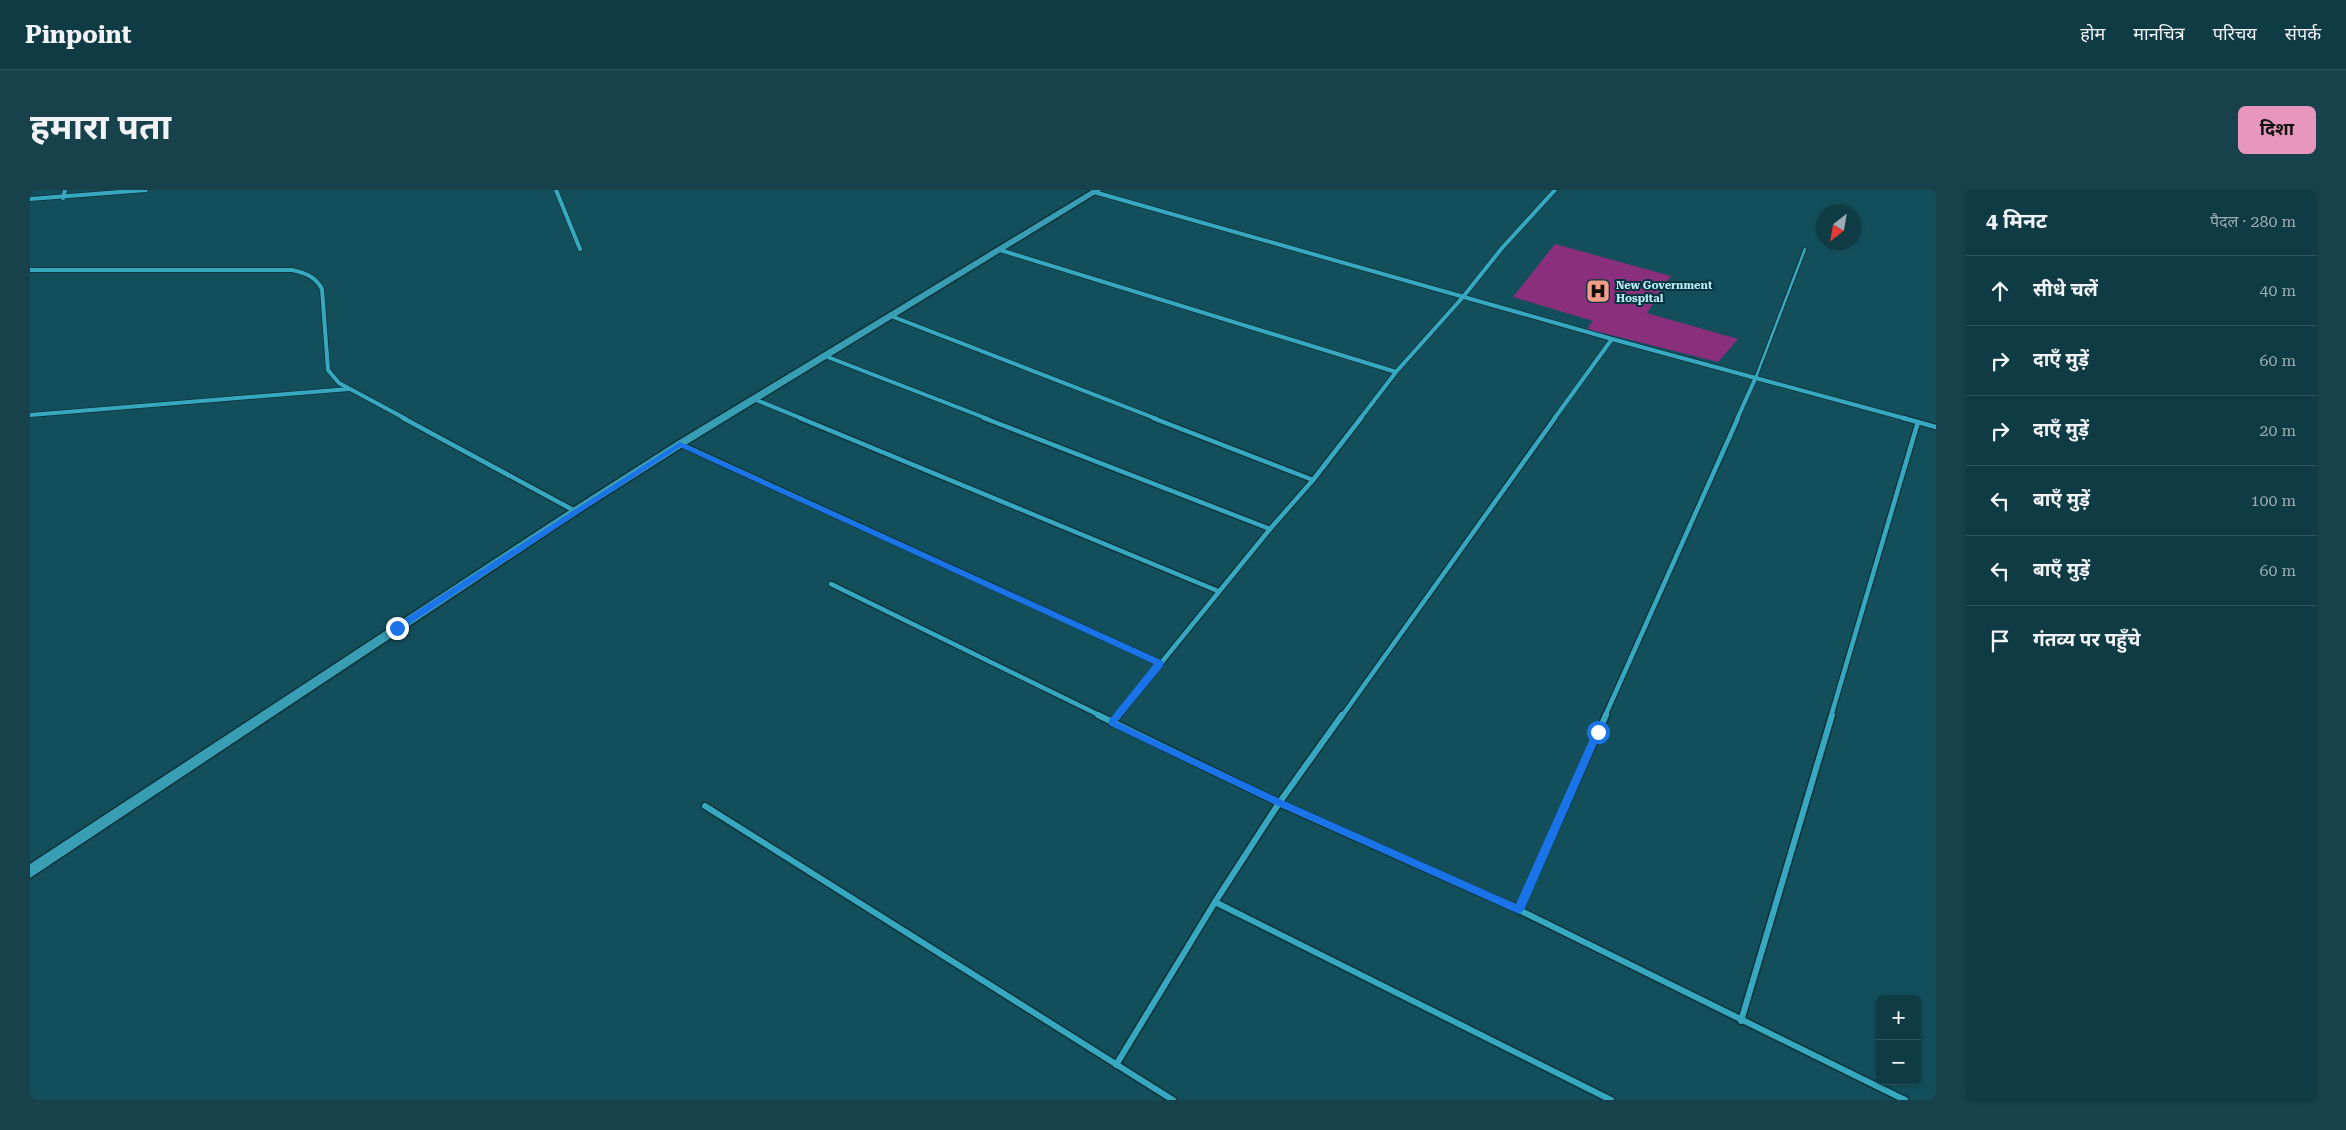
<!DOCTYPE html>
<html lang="hi">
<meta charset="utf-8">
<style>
:root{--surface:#0e3b44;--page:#17424b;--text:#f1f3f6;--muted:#9badb2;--line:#2e555d;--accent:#e797bd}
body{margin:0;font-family:"Roboto Serif","Noto Sans Devanagari",serif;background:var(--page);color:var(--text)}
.controls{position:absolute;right:15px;bottom:15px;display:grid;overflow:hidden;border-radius:8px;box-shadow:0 1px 4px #0004}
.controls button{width:45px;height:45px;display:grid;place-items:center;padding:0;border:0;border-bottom:1px solid var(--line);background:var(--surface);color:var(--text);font:25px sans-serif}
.compass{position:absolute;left:1786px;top:15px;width:45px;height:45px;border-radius:50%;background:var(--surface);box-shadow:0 1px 4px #0004;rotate:211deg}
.stop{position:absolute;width:15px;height:15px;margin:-11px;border:4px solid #1a73e8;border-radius:50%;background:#fff}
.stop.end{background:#1a73e8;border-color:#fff;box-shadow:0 1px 5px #0008}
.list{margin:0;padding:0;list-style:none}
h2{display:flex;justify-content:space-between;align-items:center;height:65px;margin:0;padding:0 20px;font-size:21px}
h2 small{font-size:16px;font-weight:400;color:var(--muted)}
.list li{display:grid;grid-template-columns:32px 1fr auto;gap:15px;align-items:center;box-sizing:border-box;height:70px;padding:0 20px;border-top:1px solid var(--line)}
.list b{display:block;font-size:19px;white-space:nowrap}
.list em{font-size:16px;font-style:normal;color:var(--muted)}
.icon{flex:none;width:28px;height:28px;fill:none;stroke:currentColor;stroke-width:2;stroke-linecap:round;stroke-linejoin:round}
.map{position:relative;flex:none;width:1906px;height:910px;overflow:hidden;border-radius:8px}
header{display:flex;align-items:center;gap:30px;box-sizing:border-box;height:70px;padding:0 25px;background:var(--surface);border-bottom:1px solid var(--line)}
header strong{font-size:24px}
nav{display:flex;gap:28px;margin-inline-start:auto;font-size:18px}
.intro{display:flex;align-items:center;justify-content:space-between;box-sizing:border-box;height:120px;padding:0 30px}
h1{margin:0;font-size:35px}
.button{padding:12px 22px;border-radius:8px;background:var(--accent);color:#111;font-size:18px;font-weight:700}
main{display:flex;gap:30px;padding:0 30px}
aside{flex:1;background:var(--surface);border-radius:8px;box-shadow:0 1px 4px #0004}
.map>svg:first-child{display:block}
</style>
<header>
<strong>Pinpoint</strong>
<nav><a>होम</a><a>मानचित्र</a><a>परिचय</a><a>संपर्क</a></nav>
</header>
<div class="intro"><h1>हमारा पता</h1><a class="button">दिशा</a></div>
<main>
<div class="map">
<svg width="1906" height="910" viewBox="0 0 1906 910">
<rect width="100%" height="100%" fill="#124f5b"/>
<!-- building -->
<path fill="#892f7c" d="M1525,54L1641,86L1617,123L1708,149L1688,172L1557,139L1563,131L1483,107Z"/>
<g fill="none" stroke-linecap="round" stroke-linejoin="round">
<!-- service casing -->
<g stroke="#0f323a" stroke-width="4.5">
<path id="service" d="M1726,187L1775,59"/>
</g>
<!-- minor-far2 casing -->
<g stroke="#0f323a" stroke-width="5.5">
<g id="minor-far2">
<path d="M526,0L550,59"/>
<path d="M1064,2L1582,149L1877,229"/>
<path d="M33,8L35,0"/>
<path d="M0,9L116,0"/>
<path d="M970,60L1366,182"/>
<path d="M0,80H262C275,83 285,86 292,99L298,180L309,193L376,229"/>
<path d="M861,126L1127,229"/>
<path d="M795,166L958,229"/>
<path d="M724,209L773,229"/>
<path d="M0,225L319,199"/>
<path d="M1330,229L1366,182L1433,107L1472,58L1525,0"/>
<path d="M1524,229L1582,149"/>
<path d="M1707,229L1726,187"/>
</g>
</g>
<!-- minor-far1 casing -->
<g stroke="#0f323a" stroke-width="7">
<g id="minor-far1">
<path d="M373,228L545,321"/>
<path d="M770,228L1188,401"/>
<path d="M954,228L1240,339"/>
<path d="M1123,228L1283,290"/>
<path d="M1873,228L1906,237"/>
<path d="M650,254L1130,473"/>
<path d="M801,394L1071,526"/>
<path d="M1088,526L1240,339L1283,290L1331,228"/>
<path d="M1312,526L1525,228"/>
<path d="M1575,526L1708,228"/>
<path d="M1801,526L1888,232"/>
</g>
</g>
<!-- minor casing -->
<g stroke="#0f323a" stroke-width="9">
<g id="minor">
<path d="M1068,525L1249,613L1489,720L1875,910"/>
<path d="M1082,533L1089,525"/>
<path d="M675,616L1143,910"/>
<path d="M1185,712L1581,910"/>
<path d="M1489,720L1576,525"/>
<path d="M1711,831L1802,525"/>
<path d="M1086,875L1185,712L1249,613L1312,525"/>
</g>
</g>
<!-- primary casing -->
<g stroke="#0f323a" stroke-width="3">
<path id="primary" d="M1062,0H1072L654,256L549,323L0,688V674L541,319L646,252Z"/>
</g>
<!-- service -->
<use href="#service" stroke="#36a8bf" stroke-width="2.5"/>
<!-- minor-far2 -->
<use href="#minor-far2" stroke="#36a8bf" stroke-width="4"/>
<!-- minor-far1 -->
<use href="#minor-far1" stroke="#36a8bf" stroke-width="4.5"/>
<!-- minor -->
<use href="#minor" stroke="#36a8bf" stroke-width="6"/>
<!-- primary -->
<use href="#primary" fill="#379eb3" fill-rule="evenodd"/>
</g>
<!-- route -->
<path fill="#1a73e8" d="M650,252L1133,471V476L1087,532L1252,610L1486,714L1563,542L1568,539L1572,542L1494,720L1489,724L1246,615L1079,535V530L1124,474L650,257L370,440H364V436Z"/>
<!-- icons -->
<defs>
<g id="hospital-square" transform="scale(1.25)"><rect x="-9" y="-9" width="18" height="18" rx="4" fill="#f49e89" stroke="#00333d"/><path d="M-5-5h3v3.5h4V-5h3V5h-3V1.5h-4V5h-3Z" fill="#111"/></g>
</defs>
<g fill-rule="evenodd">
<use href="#hospital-square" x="1568" y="101"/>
</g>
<g text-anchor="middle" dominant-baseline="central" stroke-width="4" stroke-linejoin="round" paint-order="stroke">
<!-- far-poi labels -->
<g font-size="11" font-weight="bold" fill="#b8e8f3" stroke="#00333d" text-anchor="start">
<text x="1586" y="95">New Government<tspan x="1586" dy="13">Hospital</tspan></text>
</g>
</g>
</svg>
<div class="controls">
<button>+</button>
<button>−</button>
</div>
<svg class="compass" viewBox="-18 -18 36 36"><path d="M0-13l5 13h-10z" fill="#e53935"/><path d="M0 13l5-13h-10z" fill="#9badb2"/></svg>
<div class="stop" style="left:1568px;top:542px"></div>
<div class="stop end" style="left:367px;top:438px"></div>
</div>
<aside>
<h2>4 मिनट<small>पैदल · 280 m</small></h2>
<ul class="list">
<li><svg class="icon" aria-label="ahead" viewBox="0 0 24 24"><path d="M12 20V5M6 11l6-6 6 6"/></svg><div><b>सीधे चलें</b></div><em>40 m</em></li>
<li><svg class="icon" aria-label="right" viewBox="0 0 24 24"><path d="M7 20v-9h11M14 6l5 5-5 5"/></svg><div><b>दाएँ मुड़ें</b></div><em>60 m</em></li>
<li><svg class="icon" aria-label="right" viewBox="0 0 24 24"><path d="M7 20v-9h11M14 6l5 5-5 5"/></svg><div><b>दाएँ मुड़ें</b></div><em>20 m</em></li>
<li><svg class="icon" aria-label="left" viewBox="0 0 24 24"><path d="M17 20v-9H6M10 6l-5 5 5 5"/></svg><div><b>बाएँ मुड़ें</b></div><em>100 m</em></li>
<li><svg class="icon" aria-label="left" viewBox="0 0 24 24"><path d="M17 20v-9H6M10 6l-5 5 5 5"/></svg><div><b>बाएँ मुड़ें</b></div><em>60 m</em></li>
<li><svg class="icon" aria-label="arrive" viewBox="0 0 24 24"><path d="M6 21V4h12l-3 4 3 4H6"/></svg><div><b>गंतव्य पर पहुँचे</b></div></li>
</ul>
</aside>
</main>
